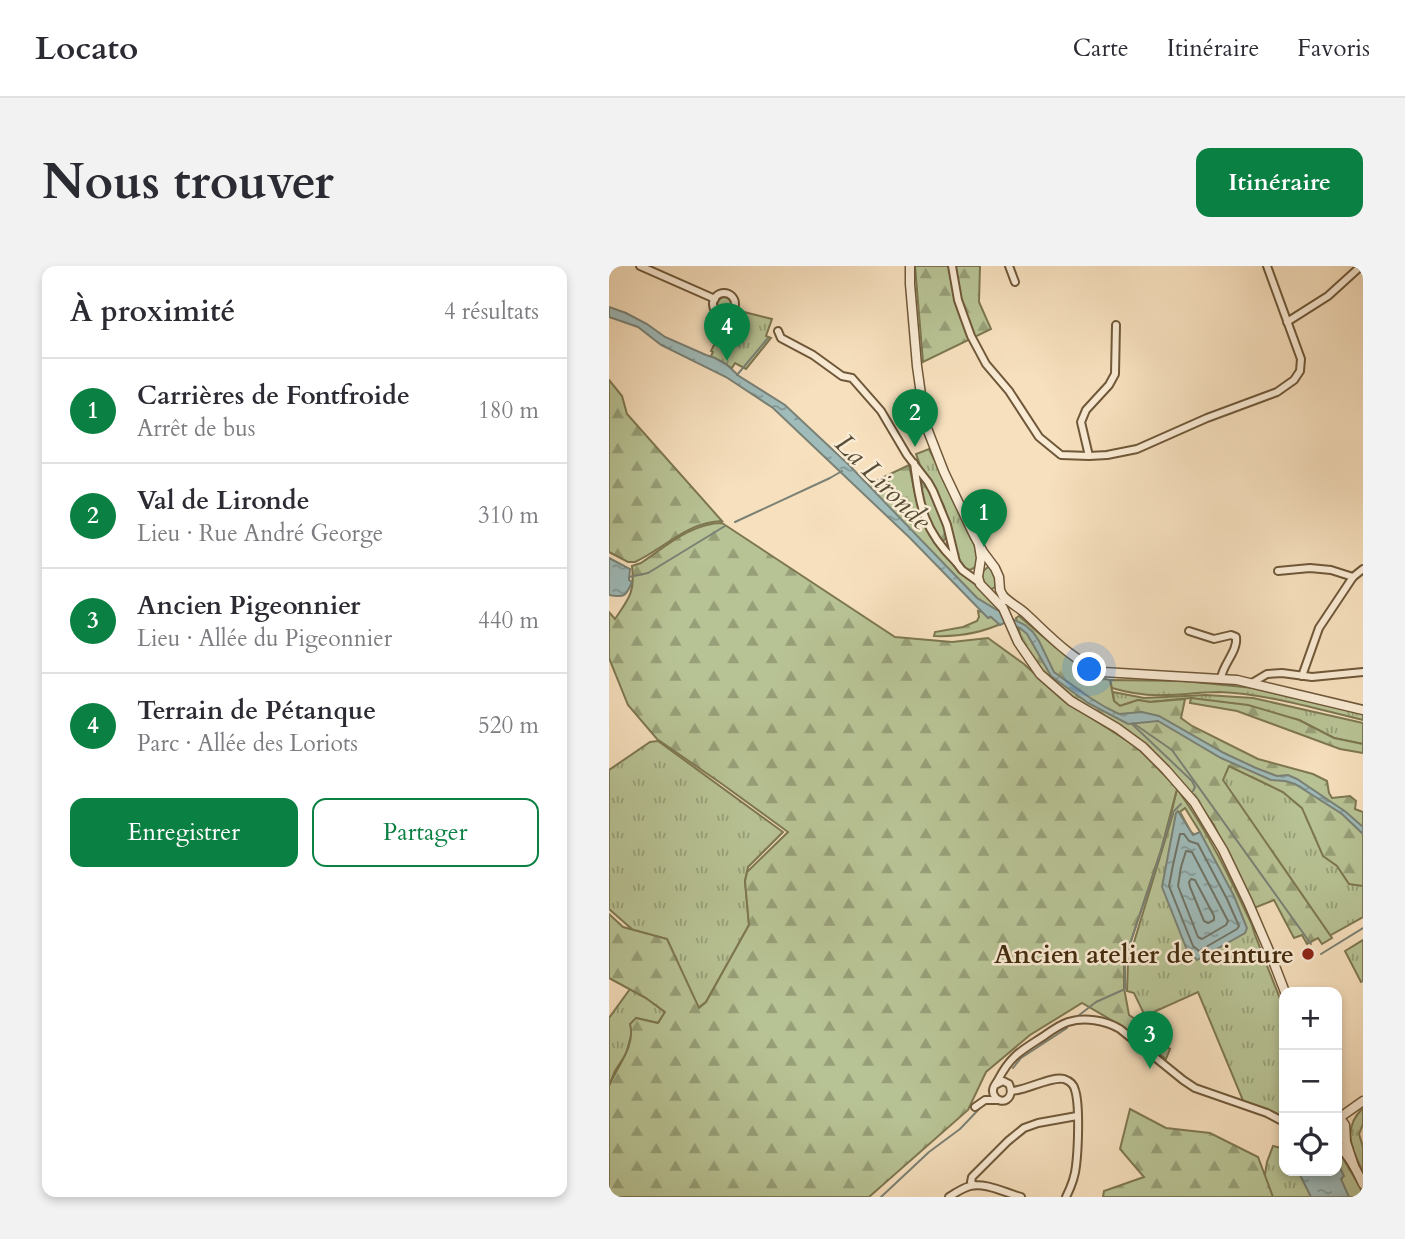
<!DOCTYPE html>
<html lang="fr">
<meta charset="utf-8">
<style>
:root{--surface:#fff;--page:#f2f2f3;--text:#2b2b33;--muted:#7c7c81;--line:#e1e1e2;--accent:#0b8043}
body{margin:0;font-family:Cardo,serif;background:var(--page);color:var(--text)}
.controls{position:absolute;right:21px;bottom:21px;display:grid;overflow:hidden;border-radius:14px;box-shadow:0 4px 10px #0003}
.controls button{width:63px;height:63px;display:grid;place-items:center;padding:0;border:0;border-bottom:2px solid var(--line);background:var(--surface);color:var(--text);font:35px sans-serif}
.you{position:absolute;left:481px;top:404px;width:24px;height:24px;margin:-18px;border:5px solid #fff;border-radius:50%;background:#1a73e8;box-shadow:0 0 0 10px #1a73e833}
.badge{display:grid;place-items:center;width:46px;height:46px;border-radius:50%;background:var(--accent);color:#fff;font-size:23px;font-weight:700}
.pin{position:absolute;translate:-50% -58px;filter:drop-shadow(0 2px 4px #0008)}
.pin::after{content:'';position:absolute;top:37px;width:24px;height:21px;background:inherit;clip-path:polygon(0 0,100% 0,50% 100%)}
.list{margin:0;padding:0;list-style:none}
h2{display:flex;justify-content:space-between;align-items:center;height:91px;margin:0;padding:0 28px;font-size:30px}
h2 small{font-size:23px;font-weight:400;color:var(--muted)}
.list li{display:grid;grid-template-columns:46px 1fr auto;gap:21px;align-items:center;box-sizing:border-box;height:105px;padding:0 28px;border-top:2px solid var(--line)}
.list b{display:block;font-size:26px;white-space:nowrap}
.list p{margin:0;font-size:23px;white-space:nowrap;color:var(--muted)}
.list em{font-size:23px;font-style:normal;color:var(--muted)}
.actions{display:flex;gap:14px;padding:21px 28px}
.actions a{flex:1;padding:16px 0;border:2px solid var(--accent);border-radius:14px;text-align:center;font-size:24px;color:var(--accent)}
.actions .main{background:var(--accent);color:#fff}
.icon{flex:none;width:38px;height:38px;fill:none;stroke:currentColor;stroke-width:2;stroke-linecap:round;stroke-linejoin:round}
.map{position:relative;flex:none;width:754px;height:931px;overflow:hidden;border-radius:14px}
header{display:flex;align-items:center;gap:42px;box-sizing:border-box;height:98px;padding:0 35px;background:var(--surface);border-bottom:2px solid var(--line)}
header strong{font-size:33px}
nav{display:flex;gap:38px;margin-inline-start:auto;font-size:24px}
.intro{display:flex;align-items:center;justify-content:space-between;box-sizing:border-box;height:168px;padding:0 42px}
h1{margin:0;font-size:49px}
.button{padding:18px 32px;border-radius:14px;background:var(--accent);color:#fff;font-size:24px;font-weight:700}
main{display:flex;gap:42px;padding:0 42px}
aside{flex:1;background:var(--surface);border-radius:14px;box-shadow:0 4px 10px #0003}
.map>svg:first-child{display:block}
</style>
<header>
<strong>Locato</strong>
<nav><a>Carte</a><a>Itinéraire</a><a>Favoris</a></nav>
</header>
<div class="intro"><h1>Nous trouver</h1><a class="button">Itinéraire</a></div>
<main>
<aside>
<h2>À proximité<small>4 résultats</small></h2>
<ul class="list">
<li><span class="badge">1</span><div><b>Carrières de Fontfroide</b><p>Arrêt de bus</p></div><em>180 m</em></li>
<li><span class="badge">2</span><div><b>Val de Lironde</b><p>Lieu · Rue André George</p></div><em>310 m</em></li>
<li><span class="badge">3</span><div><b>Ancien Pigeonnier</b><p>Lieu · Allée du Pigeonnier</p></div><em>440 m</em></li>
<li><span class="badge">4</span><div><b>Terrain de Pétanque</b><p>Parc · Allée des Loriots</p></div><em>520 m</em></li>
</ul>
<div class="actions"><a class="main">Enregistrer</a><a>Partager</a></div>
</aside>
<div class="map">
<svg width="754" height="931" viewBox="0 0 754 931">
<defs>
<pattern id="grass-tufts" width="24" height="20" patternUnits="userSpaceOnUse" patternTransform="scale(1.75)"><rect width="24" height="20" fill="#b8c395"/><path d="M3 7l-1-3M5 7V3M7 7l1-3M15 17l-1-3M17 17v-4M19 17l1-3" fill="none" stroke="#979f78"/></pattern>
<pattern id="forest-firs" width="22" height="20" patternUnits="userSpaceOnUse" patternTransform="scale(1.75)"><rect width="22" height="20" fill="#b8c395"/><path d="M5 1l3.5 6h-7zM16 11l3.5 6h-7z" fill="#979f78"/></pattern>
<pattern id="water-ripples" width="26" height="14" patternUnits="userSpaceOnUse" patternTransform="scale(1.75)"><rect width="26" height="14" fill="#9fbbba"/><path d="M2 4q2-2 4 0t4 0M15 11q2-2 4 0t4 0" fill="none" stroke="#839896"/></pattern>
</defs>
<rect width="100%" height="100%" fill="#f7e0be"/>
<filter id="stains"><feTurbulence type="fractalNoise" baseFrequency=".00286" numOctaves="4"/><feColorMatrix values="0 0 0 0 .2 0 0 0 0 .09 0 0 0 0 .02 0 0 0 .5 -.17"/></filter>
<radialGradient id="worn" r=".72"><stop offset=".6" stop-color="#630" stop-opacity="0"/><stop offset="1" stop-color="#630" stop-opacity=".3"/></radialGradient>
<!-- grass -->
<g fill="url(#grass-tufts)" stroke="#7d7751" stroke-width="2" fill-rule="evenodd">
<circle cx="116" cy="39" r="8"/>
<path d="M135,46L163,53L157,70L162,72L137,103L126,97L123,102L102,90L104,86L102,85L118,52L124,55L129,50L132,51Z"/>
<path d="M320,183L370,286C369,295 370,301 360,304L356,302L349,292L335,240L322,216L311,199L307,188Z"/>
<path d="M379,301H381C385,307 388,314 386,321L381,324C375,318 373,315 373,306Z"/>
<path d="M501,414L576,415L644,422L754,448V454C707,443 659,428 610,426C592,426 574,429 556,429C538,430 520,427 503,422Z"/>
<path d="M504,426L535,432L597,429L644,432L754,457V478L725,472L690,454L582,432L541,436L529,434L511,440L505,435Z"/>
<path d="M49,475L174,566L139,601L136,615L140,659L97,736L89,742L58,673L24,664L0,643V504L41,476Z"/>
<path d="M620,500L674,526L693,542L754,609V651L713,674L612,525L610,502Z"/>
<path d="M568,523C600,567 620,610 643,659L646,669L675,743V851L662,845L635,837L589,726L536,750L525,727L518,725L519,696L564,548H562ZM576,542L591,566L586,569L582,566L571,546Z"/>
<path d="M754,674V715L752,716L736,685Z"/>
<path d="M21,723L37,732L56,746L49,757L27,752L17,788L6,805L0,820V752Z"/>
<path d="M754,842V858L750,868L754,881V906C742,882 733,862 754,842Z"/>
<path d="M664,880L672,882H675V905H728V882L751,921L754,931H660L655,914L658,896Z"/>
</g>
<!-- forest -->
<g fill="url(#forest-firs)" stroke="#7d7751" stroke-width="2">
<path d="M306,0H371L370,36L382,63L314,96Z"/>
<path d="M0,114L13,130L18,148L113,255C78,256 56,282 26,296H19L0,286Z"/>
<path d="M300,199L309,241L321,270L332,283L395,344L388,345L368,332L258,219Z"/>
<path d="M313,215L318,219L328,239L339,271L334,275L328,273L314,240L311,216Z"/>
<path d="M113,257L286,371L343,376L379,372L415,398L454,434L528,481L567,521L568,523L552,584L515,696V722L520,749L545,765L544,772L561,783L557,793L511,759L473,737L421,769L377,806L359,844L260,931H0V820C8,800 27,780 21,758L27,752L49,757L56,746L37,732L0,712V648L14,661L58,673L90,742L97,736L140,659L136,615L138,606L179,566L113,518L48,473L19,439L0,392V346L6,353C20,332 26,327 23,300L32,297C56,281 82,257 113,257Z"/>
<path d="M369,345L395,350L396,356C373,367 350,371 325,370L326,366L354,361L368,355L370,351Z"/>
<path d="M410,350L446,381L468,397L482,404L487,411L501,414L505,435L511,440L529,434L541,436L576,433L572,452L583,460L649,493L704,508L718,515L720,527L723,532L741,530L747,535L746,543L754,546V620L740,618L728,600L714,590L693,542L674,526L620,500L614,514L723,672L713,678L709,672L698,678L693,669L685,672L665,634L645,642L605,559L579,523L547,489L508,457L469,436L452,423L432,403L413,376L407,352Z"/>
<path d="M582,432L639,439L690,454L725,472L754,478V487L731,483L628,445L581,437Z"/>
<path d="M521,843L557,862L601,867L649,891L664,931H494L495,925L535,911L511,883Z"/>
</g>
<!-- water -->
<g fill="url(#water-ripples)" stroke="#7a8175" stroke-width="2">
<path d="M0,41L17,47L38,58L56,71L97,89L106,92L117,98L130,110L176,139L240,199L368,332L388,344L392,345L395,349L416,359L424,366L430,375L445,406L480,431L496,441L510,448L533,446L550,450L615,487L647,502L668,510L679,509L688,513L737,546L754,561V568L733,548L686,518L676,515L662,514L612,492L549,455L519,458L479,437L442,410L418,368L411,362L397,356L391,359L382,351L379,352L301,272L164,142L117,111L52,79L29,61L0,51Z"/>
<path d="M0,292L21,303L20,314L23,316C17,330 16,332 0,329Z"/>
<path d="M569,545L584,569L591,566L625,630L638,662L636,667L588,694L578,684L553,621L567,547Z"/>
<path d="M728,896L735,910L732,913L740,931H702L689,905H728Z"/>
</g>
<g fill="none" stroke-linecap="round" stroke-linejoin="round">
<!-- shore -->
<g stroke="#707364" stroke-width="2">
<path d="M571,568H575L580,575L589,578L618,633L630,660L628,663L590,685L584,680L560,620L564,599Z"/>
<path d="M577,585L583,586L619,655L617,659L593,673L589,671L569,620L572,601Z"/>
<path d="M582,613L586,614L605,650V654L599,657L595,655L581,621L580,616Z"/>
</g>
<!-- stream -->
<g stroke="#7a8175" stroke-width="2">
<path d="M128,109L159,72"/>
<path d="M126,256L221,212L233,205"/>
<path d="M20,311L39,307L116,260"/>
<path d="M524,457L563,484L702,678"/>
<path d="M523,458L583,515L586,521L584,525"/>
<path d="M712,688L754,662"/>
<path d="M469,750L487,736L516,723V698L520,681L548,598L562,551L564,546L572,538"/>
<path d="M404,802L412,792L458,762"/>
<path d="M272,931L320,886L351,863L372,841"/>
</g>
<!-- minor casing -->
<g stroke="#6f5839" stroke-width="10">
<g id="minor">
<path d="M31,0L106,33"/>
<path d="M343,0L349,34L354,48L362,70L377,98L400,125L430,171L452,189L480,190L498,189L528,183L598,152L668,126L685,114L691,105L692,93L658,0"/>
<path d="M400,0L406,16"/>
<circle cx="115" cy="38" r="11"/>
<path d="M678,56L719,30L752,0"/>
<path d="M169,65L172,72L204,89L233,110L243,112L272,145L298,189L319,216L324,225L338,259L347,296C314,264 311,240 305,197"/>
<path d="M480,190L472,156L477,144L500,119L506,108L507,59"/>
<path d="M347,296L353,304L371,317"/>
<path d="M669,305L701,302L722,304L744,311"/>
<path d="M580,365L605,373L622,369L627,371C629,385 614,398 612,412"/>
<path d="M693,410L710,362L744,311L754,303"/>
<path d="M643,417L658,408L673,407L703,411L754,406"/>
<path d="M386,819L394,815L400,818C407,833 391,841 385,829C382,823 386,819 389,814C402,789 412,785 435,770C442,765 450,759 459,756C475,751 496,754 511,763L574,814L586,822L658,847L675,856"/>
<path d="M403,825C418,824 442,810 455,813C461,815 465,819 466,824C471,839 469,884 467,900C466,911 462,921 457,931"/>
<path d="M366,841L376,834H390"/>
<path d="M365,919L362,916L363,911L399,875L415,862L429,857L468,850"/>
<path d="M340,931C346,927 354,922 361,920C376,916 397,927 412,931"/>
</g>
</g>
<!-- tertiary casing -->
<g stroke="#6f5839" stroke-width="11">
<g id="tertiary">
<path d="M301,0V18L308,100L316,157L335,206L364,267L374,286L386,302L390,311L391,324L396,334"/>
<path d="M370,279L372,292L369,311L371,318L394,342L409,376L431,408L462,435L508,462L534,481L557,504L585,536L614,584L639,636L661,687L676,726"/>
<path d="M394,330C401,337 409,341 416,347C440,369 463,395 494,406L628,414L754,444"/>
<path d="M728,851L733,855L736,859L737,876L745,900"/>
<path d="M730,852L754,835"/>
<path d="M728,878C740,889 747,903 754,918"/>
</g>
</g>
<!-- minor -->
<use href="#minor" stroke="#faebd5" stroke-width="6"/>
<!-- tertiary -->
<use href="#tertiary" stroke="#faebd5" stroke-width="8"/>
</g>
<!-- markers -->
<circle fill="#8f2418" stroke="#faebd5" stroke-width="2.5" cx="699" cy="688" r="7"/>
<g text-anchor="middle" dominant-baseline="central" stroke-width="5" stroke-linejoin="round" paint-order="stroke">
<!-- poi labels -->
<g font-size="26" font-weight="bold" fill="#422b0d" stroke="#faebd5" text-anchor="end">
<text x="685" y="688">Ancien atelier de teinture</text>
</g>
<!-- water labels -->
<g font-size="28" font-style="italic" fill="#594f38" stroke="#faebd5">
<text transform="translate(274 216) rotate(45)">La Lironde</text>
</g>
</g>
<rect width="100%" height="100%" filter="url(#stains)"/>
<rect width="100%" height="100%" fill="url(#worn)"/>
</svg>
<div class="controls">
<button>+</button>
<button>−</button>
<button><svg class="icon" aria-label="locate" viewBox="0 0 24 24"><circle cx="12" cy="12" r="6"/><path d="M12 2v4M12 18v4M2 12h4M18 12h4"/></svg></button>
</div>
<div class="you"></div>
<div class="pin badge" style="left:375px;top:281px">1</div>
<div class="pin badge" style="left:306px;top:181px">2</div>
<div class="pin badge" style="left:541px;top:803px">3</div>
<div class="pin badge" style="left:118px;top:95px">4</div>
</div>
</main>
